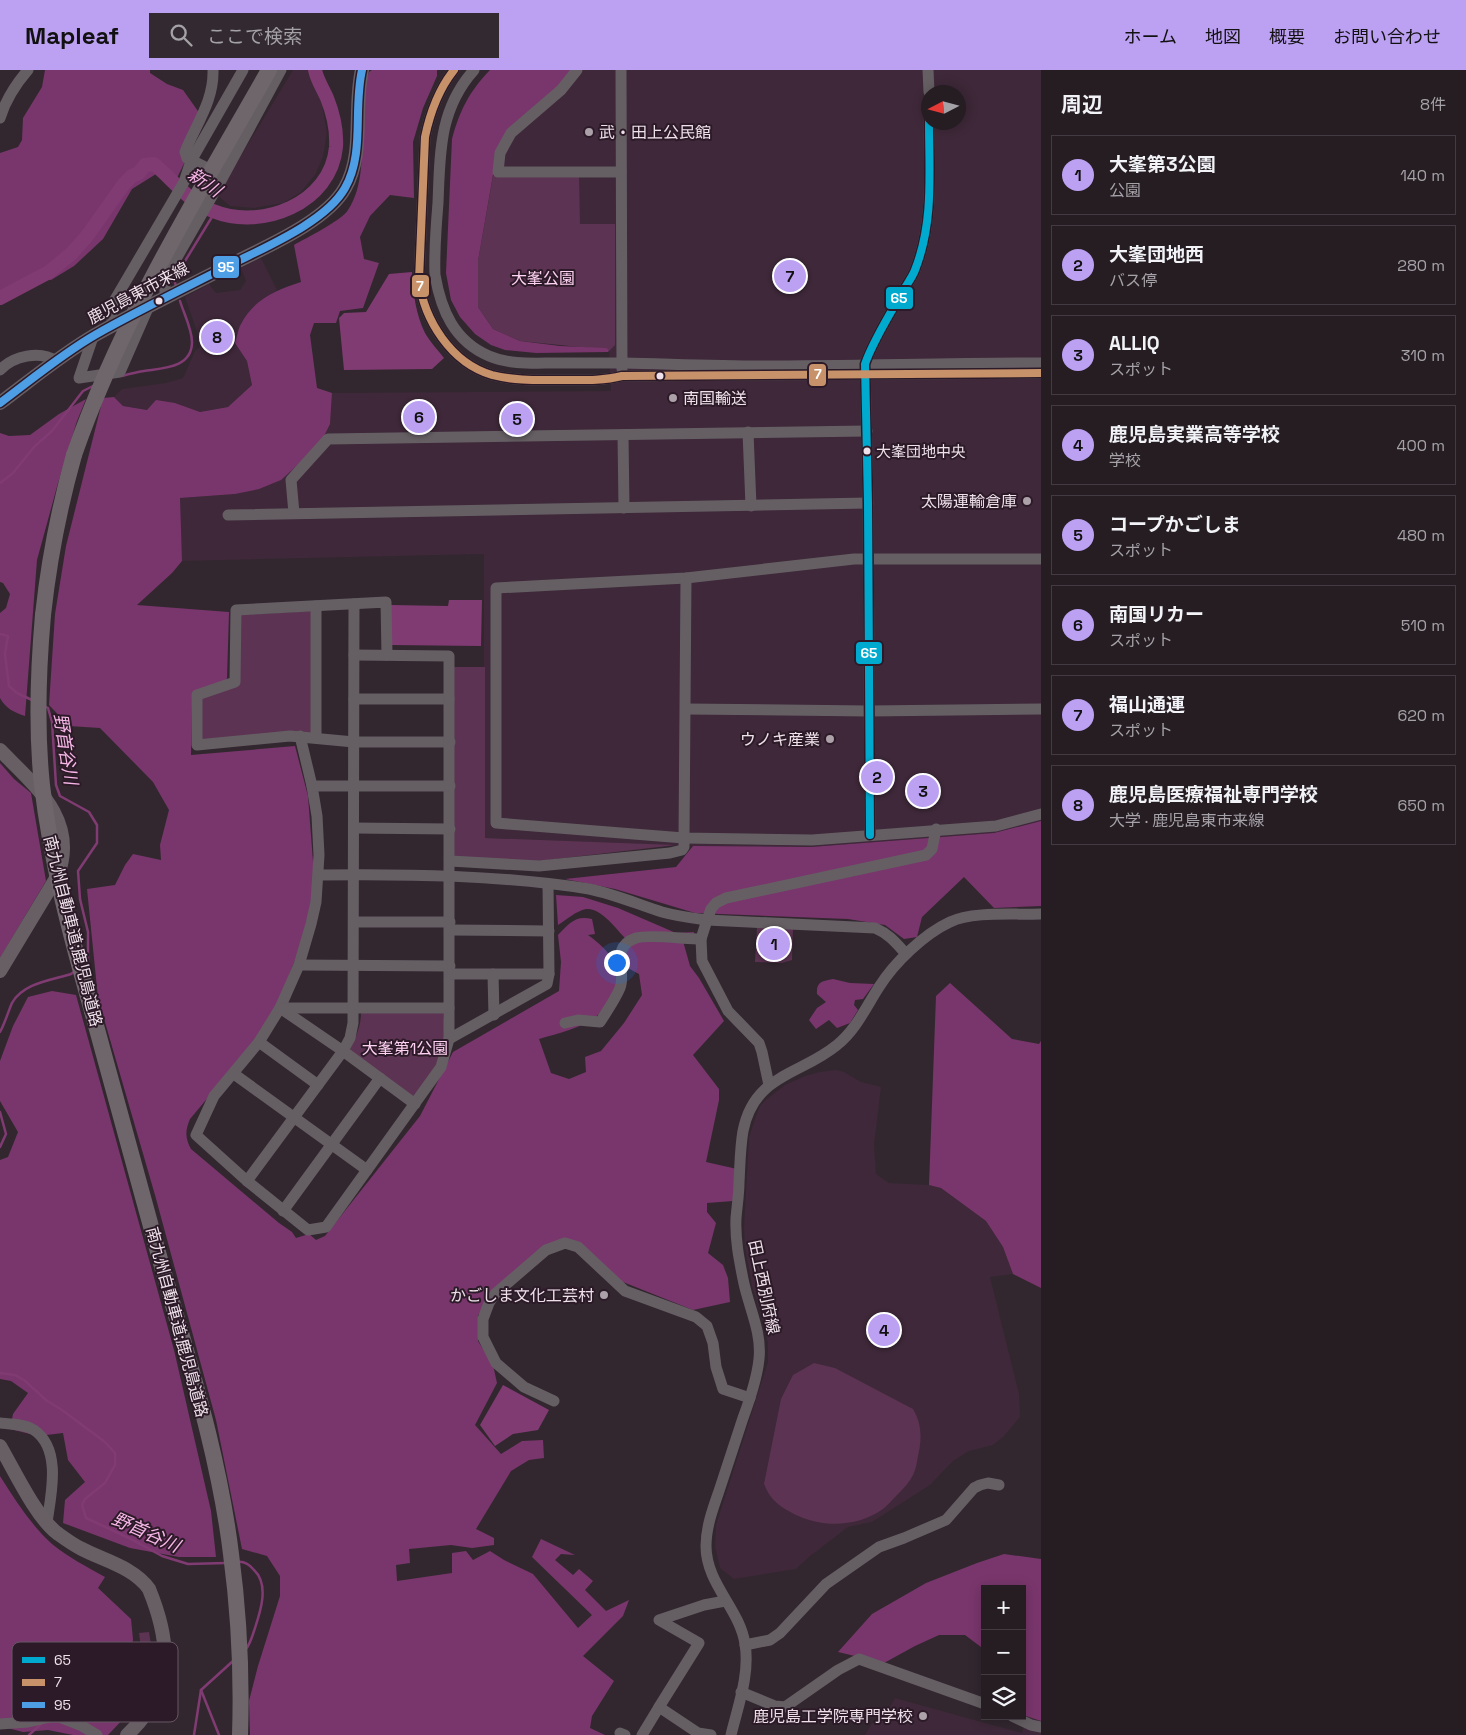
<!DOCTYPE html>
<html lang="ja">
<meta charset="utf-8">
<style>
:root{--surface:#261d23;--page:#322a30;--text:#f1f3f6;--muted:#a4a2a6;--line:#423b41;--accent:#bca0f2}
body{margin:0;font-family:"Space Grotesk","Noto Sans JP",sans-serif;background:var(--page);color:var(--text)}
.controls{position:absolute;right:15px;bottom:15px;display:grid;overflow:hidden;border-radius:0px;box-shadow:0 2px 12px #0003}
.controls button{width:45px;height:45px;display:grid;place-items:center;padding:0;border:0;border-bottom:1px solid var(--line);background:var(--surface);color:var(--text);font:25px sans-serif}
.compass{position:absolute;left:921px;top:15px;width:45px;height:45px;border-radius:50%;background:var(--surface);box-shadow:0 2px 12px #0003;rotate:264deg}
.you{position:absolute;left:616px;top:892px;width:18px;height:18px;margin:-12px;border:4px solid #fff;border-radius:50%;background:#1a73e8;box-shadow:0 0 0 8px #1a73e833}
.badge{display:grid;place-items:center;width:32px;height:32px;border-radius:50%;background:var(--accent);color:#111;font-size:16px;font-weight:700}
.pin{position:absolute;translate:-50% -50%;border:2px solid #fff;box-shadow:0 1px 5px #0006}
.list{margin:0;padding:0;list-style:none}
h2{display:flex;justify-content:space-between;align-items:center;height:65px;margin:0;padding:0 20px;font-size:21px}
h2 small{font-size:16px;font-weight:400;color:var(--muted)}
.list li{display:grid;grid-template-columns:32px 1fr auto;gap:15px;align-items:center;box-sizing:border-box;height:80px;margin:0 10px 10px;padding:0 10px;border:1px solid var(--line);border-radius:0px}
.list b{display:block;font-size:19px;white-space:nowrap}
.list p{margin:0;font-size:16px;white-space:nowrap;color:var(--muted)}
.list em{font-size:16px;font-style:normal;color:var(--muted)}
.icon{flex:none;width:28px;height:28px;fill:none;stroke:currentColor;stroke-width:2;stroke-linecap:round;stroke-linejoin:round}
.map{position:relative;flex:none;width:1041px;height:1665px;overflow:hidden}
header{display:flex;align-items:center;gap:30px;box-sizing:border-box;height:70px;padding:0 25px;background:var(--accent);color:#111}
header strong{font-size:24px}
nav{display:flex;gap:28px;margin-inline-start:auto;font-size:18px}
.search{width:350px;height:45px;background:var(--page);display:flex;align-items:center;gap:12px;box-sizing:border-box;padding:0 18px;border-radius:0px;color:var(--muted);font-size:19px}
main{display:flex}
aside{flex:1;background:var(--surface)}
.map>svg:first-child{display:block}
</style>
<header>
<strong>Mapleaf</strong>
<div class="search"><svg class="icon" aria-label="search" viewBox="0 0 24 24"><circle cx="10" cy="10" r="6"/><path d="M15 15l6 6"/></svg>ここで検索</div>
<nav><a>ホーム</a><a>地図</a><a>概要</a><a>お問い合わせ</a></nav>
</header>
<main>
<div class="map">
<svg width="1041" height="1665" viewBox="0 0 1041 1665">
<rect width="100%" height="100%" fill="#32272f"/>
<!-- built -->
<g fill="#3e2839" fill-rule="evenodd">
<path d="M293,0H308L321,29L327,63L323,87L315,105L301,122L283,133L254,138L230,136L217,125Z"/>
<path d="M573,0H1041V751L994,763L811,777L693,776L484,768V484L182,491L179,428L235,424L330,354L332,323L611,321L609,280L478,191L497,82ZM928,22H958V52H928Z"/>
<path d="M261,188L277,220L260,231L241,254L235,273L247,291L252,315L228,337L200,342L175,333L147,340L123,336L114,327L122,319L166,313L183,308L195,281L199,278L197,262L185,227L209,214L216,223L240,220L246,211L241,198Z"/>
<path d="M836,1000L844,1002L861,1012L881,1017L874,1075L876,1104L889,1113L929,1115L941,1118L986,1151L1003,1177L1013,1204L990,1207L1019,1324L1020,1347L1004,1366L993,1375L969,1381L953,1391L930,1415L872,1452L848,1457L809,1487L796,1499L734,1509L720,1498L715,1476L716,1455L768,1292V1273L762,1247L752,1216L745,1177L744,1157L749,1067L756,1046L760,1036L767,1029L785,1015L805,1006L820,1002Z"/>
<path d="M895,1628L1022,1663L1026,1646L1041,1651V1665H865L872,1653L884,1647Z"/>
</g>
<!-- green -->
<g fill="#5c3352">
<path d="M579,105L580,154H615V275L608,282L609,280L520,271L493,259L478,237V191L493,106Z"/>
<path d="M313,541V662L310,664L203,671L200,669L202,627L240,614L239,545Z"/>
<path d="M454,597H485V768L676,775L530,792L455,787L453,785Z"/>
<path d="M757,857H793L792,890L782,893L755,892Z"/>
<path d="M443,942L446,968L440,989L415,1027H411L349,982C355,969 361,957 361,943Z"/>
<path d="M814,1293L835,1298L913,1339C922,1354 922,1369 918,1386C917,1392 916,1399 913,1405C909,1413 903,1419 897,1425C892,1430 888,1435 883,1439C858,1457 823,1458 796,1445C780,1437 770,1430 764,1414L781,1329L793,1305Z"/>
<path d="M149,1562L154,1594L151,1610L140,1608L142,1585L139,1563Z"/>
</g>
<!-- forest -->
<g fill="#79366c">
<path d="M45,0H150V3L167,14L183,20L205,51L175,112L164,99L132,119L103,169L74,196L51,210L25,208L0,221V83L18,77L22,70L23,48L42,17Z"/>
<path d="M372,0H437V6L423,38L413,72L414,128L390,125L370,146L360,167L364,189L379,193L363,238L340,241L336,253H314L310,265L317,318L332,323L330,354L323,368L301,392L281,410L259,419L235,424L180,428L182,491L172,503L137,535L229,542L227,608L223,615L192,627L191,685L295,676L308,726L314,805L311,836L297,885L277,935L252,975L190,1049C185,1061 185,1068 191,1079L279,1153L292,1162L296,1168L309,1164L316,1170L325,1166L420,1046L453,982L559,921L561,892L558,865C569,854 575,845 592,849L595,864L588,865C611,882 615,889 620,918C615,924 611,931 606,937C589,957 563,962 539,969L551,1003L569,1009L586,1002L585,987L601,981L624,953L642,925L639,904L620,894L626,869C617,860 601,837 586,839C576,841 566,850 558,855L556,825L583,827L618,838L676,863L694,862L693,867L683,871L690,896L699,908L724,951L693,985L719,1019V1030L706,1092L737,1099L733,1131L707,1133V1142L716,1153L708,1183L723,1195L728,1208L730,1232L693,1240L618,1210L564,1171L478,1245V1271L493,1295L497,1313L475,1355L501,1384L522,1371L543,1370L544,1388L529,1390L511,1401L476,1459L494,1468V1475L472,1478L451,1475L409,1479L410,1493L396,1495L397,1511L452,1503V1483L466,1481L473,1490L490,1481L504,1490L533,1504L578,1558L592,1545L532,1487L541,1469L575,1485L561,1484L555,1490L573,1505L579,1499L593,1511L585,1520L606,1541L629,1530L623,1546L583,1586L614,1611L592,1646L590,1658L605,1665H250L249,1631L258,1596L280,1526V1506L267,1486L242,1479L216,1350L155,1125L98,928L87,819L115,815L125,795L133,784L161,790L160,775L169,740L153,712L100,658L69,656L49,635L55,544L66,476L103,328L114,327L123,336L147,340L156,330L175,333L200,342L228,337L252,315L247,291L235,273C237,267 238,259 241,254C254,229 276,220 301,212L294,175C306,168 341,151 348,140C369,109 359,59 363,24C363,16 367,9 369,2Z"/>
<path d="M490,0H573L497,82L478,191V237L493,259L520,271L560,276L606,278L609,280L608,282L536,283L505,280L491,275L475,264L460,247L451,230L446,203L452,69C460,40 469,22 490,0Z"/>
<path d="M86,329L77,351L58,413L37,490L25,646C15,643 5,638 0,628V543L6,538L10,524L3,513L0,512V363L9,366L30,365L59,344Z"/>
<path d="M0,693L14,709L31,723L46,811L0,888Z"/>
<path d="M1041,751V836L994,838L964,807L922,847L917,867L904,869L885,855L848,849L695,843L615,819L565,809L676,797L693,776L811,777L994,763Z"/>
<path d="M833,909L850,913L874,914L863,929L855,930L854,935L858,940L850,953L837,958L829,950L816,959L809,950L817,938L826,932L817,924C816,912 822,911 833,909Z"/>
<path d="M950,913L1012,969L1039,974L1041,971V1218L1013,1204L1003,1177L986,1151L941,1118L929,1115L936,926Z"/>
<path d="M52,921L76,925L174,1280L211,1441L216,1487H179L130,1478L63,1453L65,1430L85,1412L68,1390L63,1363L38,1366L10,1359L13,1344L28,1323L11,1311L0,1309V1090L8,1087L18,1062L0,1031V991L13,956L28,927Z"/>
<path d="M0,1406C15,1430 31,1455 52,1474C68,1487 87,1497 105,1507L98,1518L131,1549L133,1569L129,1604L133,1627L126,1646L108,1665H73L48,1660L23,1662L0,1656Z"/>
<path d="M1004,1484L1041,1489V1651L1026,1646L1022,1636V1519H985V1580L965,1565H939L915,1576L884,1593L838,1582L872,1544L926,1513L977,1493Z"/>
</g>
<!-- water -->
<g fill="#803b73">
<path d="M412,202C413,223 416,245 425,263C430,272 438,280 444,288L432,299L344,300L339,248L344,243L366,242L389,204Z"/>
<path d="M449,530H482L481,576L391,575V535L448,536Z"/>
<path d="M503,1315L549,1340L538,1360L513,1364L495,1376L480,1355Z"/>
</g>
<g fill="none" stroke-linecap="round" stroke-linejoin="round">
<!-- stream -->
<g stroke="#803b73" stroke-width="2.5">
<path d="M176,216L174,209L215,142"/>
<path d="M122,306C129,304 137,302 144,301C163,298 192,298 192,272C192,259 184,244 180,231"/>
<path d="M0,413L13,403L34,377L52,361L83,321L93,316"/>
<path d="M0,564L8,566L5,584L9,616L17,623L32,630"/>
<path d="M44,636L48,638L52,652L56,715L60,726L89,742L97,755V773L78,801L80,829L88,862V892L85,894"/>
<path d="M0,962C5,953 8,942 12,933C23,913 52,910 71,904L75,901"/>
<path d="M0,1042L6,1064L0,1077"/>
<path d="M0,1303L15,1305L24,1310L46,1330L62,1340L105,1372L115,1383V1395L105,1413L85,1429L82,1435L86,1448L131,1469L162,1486L188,1494L226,1493"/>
<path d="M237,1492C244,1491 250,1495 254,1500C270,1515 260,1543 254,1561C252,1567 250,1574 246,1579"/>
<path d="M201,1620L219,1665"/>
<path d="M29,1665L41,1654"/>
<path d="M194,1665L201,1620L233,1591"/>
</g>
<!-- river -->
<path stroke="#803b73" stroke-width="14" d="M0,228L49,202L72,183L87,166L124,114L132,106L139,103L145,95L154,94C173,110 189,132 213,141C262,161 331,133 336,77C337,61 333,43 327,28C323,19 317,10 315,0"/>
<!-- minor -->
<g stroke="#655f64" stroke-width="11">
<path d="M213,0C214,31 196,54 185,82L187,88L217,103"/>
<path d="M454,0C438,20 430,43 425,67L419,210C424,250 451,293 492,305C515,311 538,310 561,310C582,310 602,311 622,306L1041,303"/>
<path d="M474,0C439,39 440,83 438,133C436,157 434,181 435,205C441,240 454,271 489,286C510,295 534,293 556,293C579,293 602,293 624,293C670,294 715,296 761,296C854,296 948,293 1041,293"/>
<path d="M577,0L561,20L511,63L500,83L498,102H621"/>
<path d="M621,0L622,299"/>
<path d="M928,0L929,22"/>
<path d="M0,48C6,29 15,15 28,0"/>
<path d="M167,228L165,223V214L176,189L223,107L281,0"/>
<path d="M113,255L110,238L184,112L191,91L243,0"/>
<path d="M93,267L79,308L120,302L148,238"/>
<path d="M0,300C13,286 40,280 56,291"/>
<path d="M748,362L751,436"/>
<path d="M623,365L624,438"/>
<path d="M294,443L291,410L328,369L867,361"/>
<path d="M228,445L868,433"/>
<path d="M1041,489H854L686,508L496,518V753L684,768L812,770L996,756L1041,744"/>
<path d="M316,536V667"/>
<path d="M387,585L386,532L236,540L235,612L197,625V675L290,666L354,672H450"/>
<path d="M354,629H449"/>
<path d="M686,639L869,641L1041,639"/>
<path d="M300,666L312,716L317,746L319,785L316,832L311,854L299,895L280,938L259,972L214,1026L196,1065L247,1111L308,1160L326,1157L441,997L449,969V586L354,585"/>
<path d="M312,716H450"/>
<path d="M354,758L450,759"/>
<path d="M870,765L868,433L865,294C874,269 889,246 902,223C906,215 912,208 915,200C934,152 929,102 929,52"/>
<path d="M450,791L539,796L670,783L682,780L684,777V768L686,508"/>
<path d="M319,805C409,804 500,805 589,819C614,824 637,834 662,842C676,846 691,848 707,850L875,858C889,864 896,873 906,884"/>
<path d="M354,852H450"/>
<path d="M450,860L549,861"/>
<path d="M299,895L450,896"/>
<path d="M450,904H549"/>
<path d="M493,904L494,945"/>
<path d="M280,938H449"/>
<path d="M280,938L343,981L415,1034"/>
<path d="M565,953L578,950L600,952C607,941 615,930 620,918C627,901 609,877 636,868C649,864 685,869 701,869"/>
<path d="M449,969L547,914L549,904L548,814"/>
<path d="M259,972L318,1015"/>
<path d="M234,1004L367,1100"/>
<path d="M769,1015L762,982L759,973L728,941L702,891L701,869L707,850L711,839L716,833L726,828L926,785L932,779L936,759"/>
<path d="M247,1111L343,981L350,968L353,953L354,534"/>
<path d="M283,1141L380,1008"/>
<path d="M554,1331L524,1317L496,1293L483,1267V1249L489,1233L495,1224L546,1180L565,1173L578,1177L625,1221L696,1247L707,1256L713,1273L716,1297L723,1319L750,1328"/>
<path d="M0,1353C11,1354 25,1354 34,1360C62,1379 51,1425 47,1452"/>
<path d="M745,1575L770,1570L780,1563L826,1514L879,1477L904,1468L946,1450L974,1418L980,1415L988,1413L999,1415"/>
<path d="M741,1622L775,1636L785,1637L838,1600L859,1589L985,1634"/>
<path d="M1012,1646L1031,1655L1041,1657"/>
<path d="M0,1654L28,1652L50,1647H59L82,1656L97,1665"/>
<path d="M620,1663L625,1665"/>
<path d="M642,1665L659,1637"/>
<path d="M711,1665L698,1663L659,1637L699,1573L659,1550L704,1535L725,1531"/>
<path d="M731,1665C738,1636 750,1604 745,1574C740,1539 706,1514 706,1476C706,1457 713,1438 719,1421C727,1397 735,1372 743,1348C750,1329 757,1309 759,1289C762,1261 748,1236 743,1209C739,1189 735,1169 736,1148C737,1136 739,1124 739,1112C740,1096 740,1078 743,1061C754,1004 801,1005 837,975C856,960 866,937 879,917C894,893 924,864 950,852C972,841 1015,845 1041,844"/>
</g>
<!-- major -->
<g stroke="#685f65" stroke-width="14">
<path d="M0,333C31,310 62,284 95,265C139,240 185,218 230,195C263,178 326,152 345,118C365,83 353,39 362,0"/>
<path d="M0,680C35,716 78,749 58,805L0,901"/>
<path d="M0,1376C14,1400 36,1447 57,1463C64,1468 72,1474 80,1478C102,1490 134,1497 149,1519C172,1575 174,1621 127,1665"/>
</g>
<!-- highway -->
<g stroke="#6e666b" stroke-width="16">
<path d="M43,545C49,490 59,438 74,385"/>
<path d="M92,941C115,1025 138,1109 161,1193C188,1289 219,1385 231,1484C239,1544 242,1604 240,1665"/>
</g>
<!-- highway-bridge -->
<g stroke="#6e666b" stroke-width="16">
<path d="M74,385C121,249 198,125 269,0"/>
<path d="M43,545C38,602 36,658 42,715C51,792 71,867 92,941"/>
</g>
<!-- bus-1 casing -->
<g stroke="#2c1a28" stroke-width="11">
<path id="bus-1" d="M870,765L868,433L865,294C874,269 889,246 902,223C906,215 912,208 915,200C934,152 929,102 929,52"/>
</g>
<!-- bus-2 casing -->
<g stroke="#2c1a28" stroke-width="11">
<path id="bus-2" d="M454,0C438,20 430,43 425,67L419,210C424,250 451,293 492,305C515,311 538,310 561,310C582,310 602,311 622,306L1041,303"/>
</g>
<!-- bus-3 casing -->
<g stroke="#2c1a28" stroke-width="11">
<path id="bus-3" d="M0,333C31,310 62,284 95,265C139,240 185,218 230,195C263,178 326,152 345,118C365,83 353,39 362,0"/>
</g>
<!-- bus-1 -->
<use href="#bus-1" stroke="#00a9ce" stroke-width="8"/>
<!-- bus-2 -->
<use href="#bus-2" stroke="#c7916a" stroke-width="8"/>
<!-- bus-3 -->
<use href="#bus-3" stroke="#4d9ee5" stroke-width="8"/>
</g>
<!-- markers -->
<g fill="#aca0a9" stroke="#2c1a28" stroke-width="2">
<circle cx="589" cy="62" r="5"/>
<circle cx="673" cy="328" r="5"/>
<circle cx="1027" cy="431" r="5"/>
<circle cx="830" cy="669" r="5"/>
<circle cx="604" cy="1225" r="5"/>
<circle cx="923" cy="1646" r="5"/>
</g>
<g fill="#eee1ea" stroke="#2c1a28" stroke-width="2">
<circle cx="159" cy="231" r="4.5"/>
<circle cx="660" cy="306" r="4.5"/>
<circle cx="867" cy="381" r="4.5"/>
</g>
<g text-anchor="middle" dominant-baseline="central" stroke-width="4" stroke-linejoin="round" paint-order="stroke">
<!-- bus labels -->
<g font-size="15" fill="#eee1ea" stroke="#2c1a28" text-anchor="start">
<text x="876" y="381">大峯団地中央</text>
</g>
<!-- poi labels -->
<g font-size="16" fill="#eee1ea" stroke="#2c1a28" text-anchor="end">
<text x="599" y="62" text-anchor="start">武・田上公民館</text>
<text x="683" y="328" text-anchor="start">南国輸送</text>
<text x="1017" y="431">太陽運輸倉庫</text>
<text x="820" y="669">ウノキ産業</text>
<text x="594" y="1225">かごしま文化工芸村</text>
<text x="913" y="1646">鹿児島工学院専門学校</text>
</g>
<!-- park labels -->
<g font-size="16" fill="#fed2f2" stroke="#2c1a28">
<text x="543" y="208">大峯公園</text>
<text x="405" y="978">大峯第1公園</text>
</g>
<!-- street labels -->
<g font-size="16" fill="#eee1ea" stroke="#2c1a28">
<text transform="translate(138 223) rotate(-28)">鹿児島東市来線</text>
<text transform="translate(73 861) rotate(76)">南九州自動車道;鹿児島道路</text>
<text transform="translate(764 1217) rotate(78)">田上西別府線</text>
<text transform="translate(177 1252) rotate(75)">南九州自動車道;鹿児島道路</text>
</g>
<!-- water labels -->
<g font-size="18" font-style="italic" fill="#f6b6e6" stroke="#2c1a28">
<text transform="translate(205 112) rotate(34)">新川</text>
<text transform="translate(66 679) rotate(81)">野首谷川</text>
<text transform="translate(146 1462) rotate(24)">野首谷川</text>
</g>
</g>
<!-- legend -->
<rect x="12" y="1572" width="166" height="80" rx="8" fill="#2c1a28" stroke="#665662" stroke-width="1"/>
<rect x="22" y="1587" width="23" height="6" fill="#00a9ce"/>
<rect x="22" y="1609" width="23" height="7" fill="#c7916a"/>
<rect x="22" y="1632" width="23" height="6" fill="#4d9ee5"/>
<g font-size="14" fill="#eee1ea">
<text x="54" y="1595">65</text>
<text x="54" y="1617">7</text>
<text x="54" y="1640">95</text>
</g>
<g stroke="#2c1a28" stroke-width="2">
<rect x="212" y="185" width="28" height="24" rx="5" fill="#4d9ee5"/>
<rect x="411" y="204" width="19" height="24" rx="5" fill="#c7916a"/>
<rect x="885" y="216" width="29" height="24" rx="5" fill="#00a9ce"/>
<rect x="808" y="293" width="19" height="24" rx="5" fill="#c7916a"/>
<rect x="855" y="571" width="28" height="24" rx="5" fill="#00a9ce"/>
</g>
<g font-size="14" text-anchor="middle" font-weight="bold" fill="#fff">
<text x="226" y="202">95</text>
<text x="420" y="221">7</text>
<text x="899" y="233">65</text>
<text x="818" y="309">7</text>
<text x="869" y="588">65</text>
</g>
</svg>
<div class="controls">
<button>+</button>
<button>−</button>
<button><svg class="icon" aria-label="layers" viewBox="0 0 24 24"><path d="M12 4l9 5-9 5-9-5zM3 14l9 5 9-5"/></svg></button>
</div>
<svg class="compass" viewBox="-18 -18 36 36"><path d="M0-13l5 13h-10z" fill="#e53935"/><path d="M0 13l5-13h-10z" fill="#a4a2a6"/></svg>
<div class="you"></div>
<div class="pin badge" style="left:774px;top:874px">1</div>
<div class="pin badge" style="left:877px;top:707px">2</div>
<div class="pin badge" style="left:923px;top:721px">3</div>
<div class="pin badge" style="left:884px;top:1260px">4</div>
<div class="pin badge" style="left:517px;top:349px">5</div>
<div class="pin badge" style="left:419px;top:347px">6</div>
<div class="pin badge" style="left:790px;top:206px">7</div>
<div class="pin badge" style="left:217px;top:267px">8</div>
</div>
<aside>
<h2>周辺<small>8件</small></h2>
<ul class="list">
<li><span class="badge">1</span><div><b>大峯第3公園</b><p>公園</p></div><em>140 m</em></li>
<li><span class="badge">2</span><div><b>大峯団地西</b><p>バス停</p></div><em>280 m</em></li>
<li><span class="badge">3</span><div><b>ALLIQ</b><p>スポット</p></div><em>310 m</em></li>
<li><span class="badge">4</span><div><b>鹿児島実業高等学校</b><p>学校</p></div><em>400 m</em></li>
<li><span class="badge">5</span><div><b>コープかごしま</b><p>スポット</p></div><em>480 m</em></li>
<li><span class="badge">6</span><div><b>南国リカー</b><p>スポット</p></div><em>510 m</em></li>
<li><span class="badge">7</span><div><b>福山通運</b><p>スポット</p></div><em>620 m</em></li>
<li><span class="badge">8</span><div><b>鹿児島医療福祉専門学校</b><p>大学 · 鹿児島東市来線</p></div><em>650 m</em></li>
</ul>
</aside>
</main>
